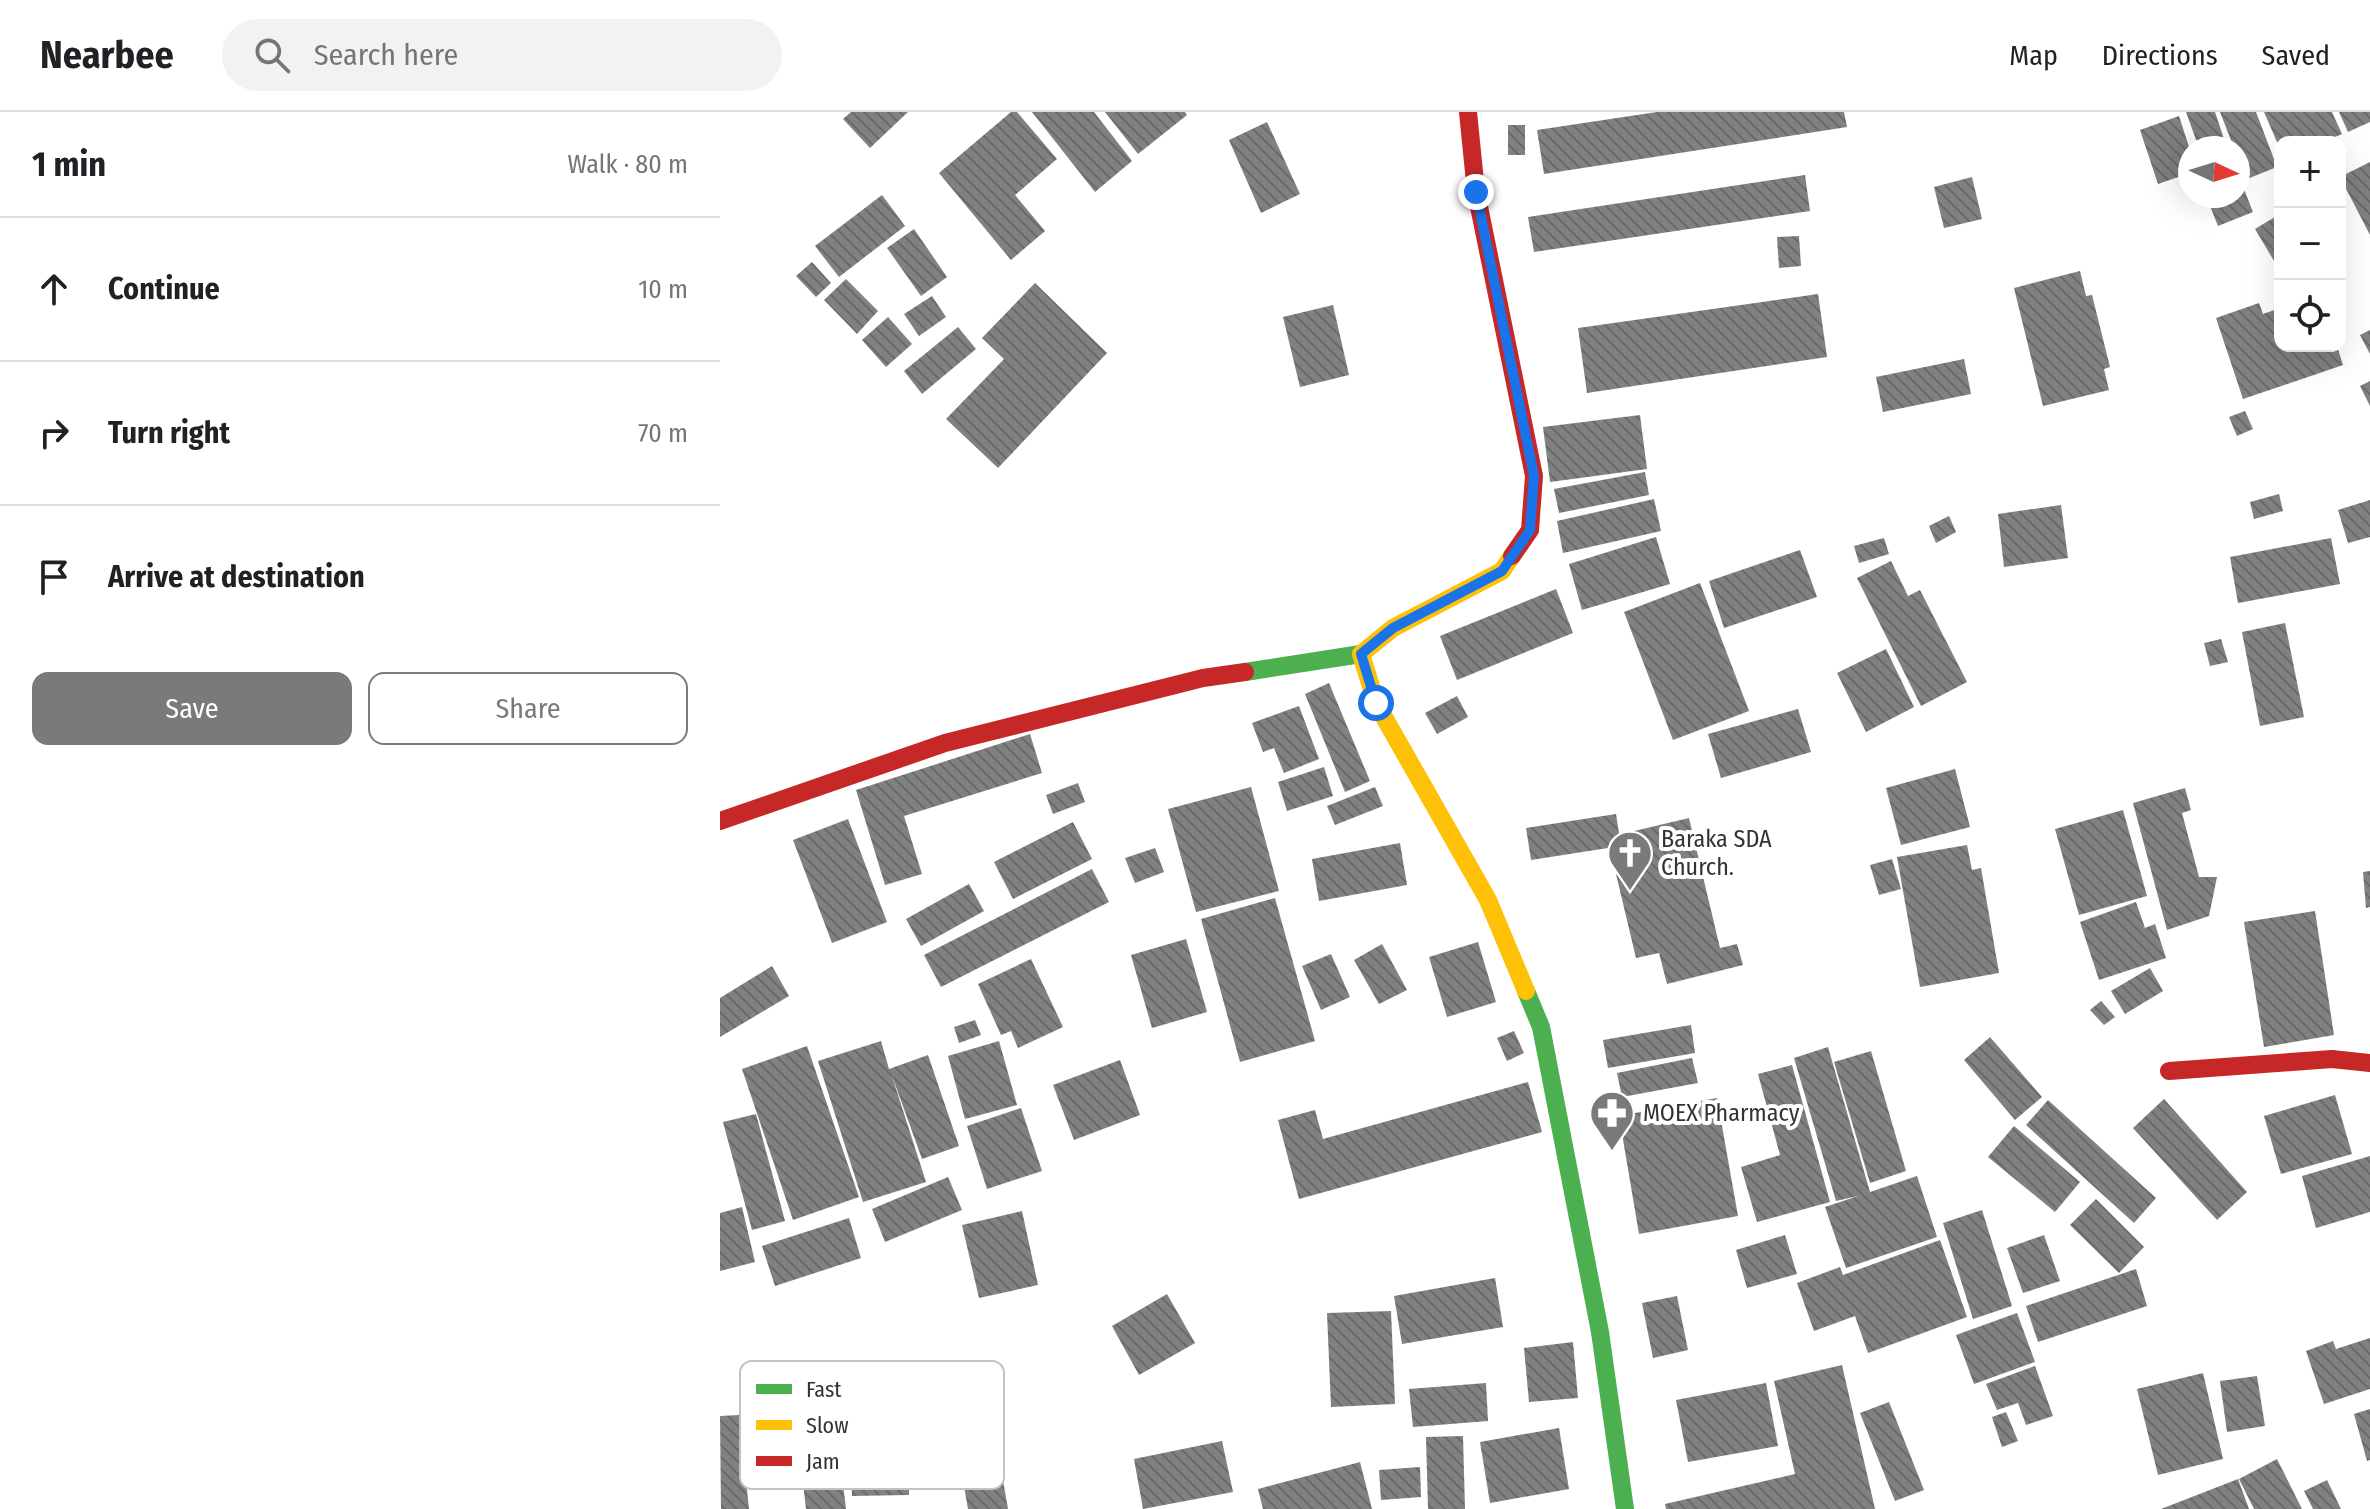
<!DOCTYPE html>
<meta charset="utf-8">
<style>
:root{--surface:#fff;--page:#f2f2f2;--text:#202124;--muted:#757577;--line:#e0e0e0;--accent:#7a7a7a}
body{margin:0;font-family:"Fira Sans Condensed",sans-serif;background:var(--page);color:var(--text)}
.controls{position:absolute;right:24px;top:24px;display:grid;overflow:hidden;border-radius:16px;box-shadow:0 8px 32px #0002}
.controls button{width:72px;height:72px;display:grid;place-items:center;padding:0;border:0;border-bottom:2px solid var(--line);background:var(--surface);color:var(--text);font:40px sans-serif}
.compass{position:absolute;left:1458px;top:24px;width:72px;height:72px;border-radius:50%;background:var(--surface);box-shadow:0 8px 32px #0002;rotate:94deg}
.stop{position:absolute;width:24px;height:24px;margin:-18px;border:6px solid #1a73e8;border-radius:50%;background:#fff}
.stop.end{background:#1a73e8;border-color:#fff;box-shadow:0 2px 8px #0008}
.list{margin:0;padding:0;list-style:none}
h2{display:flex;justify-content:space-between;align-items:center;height:104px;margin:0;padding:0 32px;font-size:34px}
h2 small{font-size:26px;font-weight:400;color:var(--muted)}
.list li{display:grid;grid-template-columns:52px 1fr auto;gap:24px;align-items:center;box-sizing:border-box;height:144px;padding:0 32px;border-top:2px solid var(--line)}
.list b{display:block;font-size:30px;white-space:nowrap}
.list em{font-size:26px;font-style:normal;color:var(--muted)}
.actions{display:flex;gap:16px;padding:24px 32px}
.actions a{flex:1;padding:18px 0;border:2px solid var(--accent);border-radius:16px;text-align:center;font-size:28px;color:var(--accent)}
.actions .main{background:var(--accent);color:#fff}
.icon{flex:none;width:44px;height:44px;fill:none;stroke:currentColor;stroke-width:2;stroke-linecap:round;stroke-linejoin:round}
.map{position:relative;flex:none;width:1650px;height:1397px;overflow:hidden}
header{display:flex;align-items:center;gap:48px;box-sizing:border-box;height:112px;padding:0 40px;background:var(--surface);border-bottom:2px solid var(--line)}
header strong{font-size:38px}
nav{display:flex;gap:44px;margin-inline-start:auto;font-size:28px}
.search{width:560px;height:72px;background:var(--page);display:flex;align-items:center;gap:20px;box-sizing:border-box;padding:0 28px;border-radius:44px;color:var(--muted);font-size:30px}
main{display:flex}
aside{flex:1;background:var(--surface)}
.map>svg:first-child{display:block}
</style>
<header>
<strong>Nearbee</strong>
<div class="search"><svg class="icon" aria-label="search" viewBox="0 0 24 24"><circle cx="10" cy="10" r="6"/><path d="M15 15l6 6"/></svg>Search here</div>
<nav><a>Map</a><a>Directions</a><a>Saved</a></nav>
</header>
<main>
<aside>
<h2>1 min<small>Walk · 80 m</small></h2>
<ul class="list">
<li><svg class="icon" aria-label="ahead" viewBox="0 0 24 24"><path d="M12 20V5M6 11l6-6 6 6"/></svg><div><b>Continue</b></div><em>10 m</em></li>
<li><svg class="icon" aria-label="right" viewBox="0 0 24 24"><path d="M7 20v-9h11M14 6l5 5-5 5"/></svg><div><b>Turn right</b></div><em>70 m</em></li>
<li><svg class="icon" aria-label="arrive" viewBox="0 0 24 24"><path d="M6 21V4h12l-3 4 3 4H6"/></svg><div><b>Arrive at destination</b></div></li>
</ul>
<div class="actions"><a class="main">Save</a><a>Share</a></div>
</aside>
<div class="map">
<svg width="1650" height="1397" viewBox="0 0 1650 1397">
<defs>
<pattern id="building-back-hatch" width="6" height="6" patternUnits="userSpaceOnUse" patternTransform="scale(2)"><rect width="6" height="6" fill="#818181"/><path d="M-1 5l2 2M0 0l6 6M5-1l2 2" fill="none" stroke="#6a6a6a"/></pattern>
</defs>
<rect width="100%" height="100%" fill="#fff"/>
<!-- building -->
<g fill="url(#building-back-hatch)">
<path d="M131,0H188L150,36L123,7Z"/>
<path d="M291,0H297L337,47L295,83L325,119L291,148L219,61Z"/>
<path d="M312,0H374L412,49L375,80Z"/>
<path d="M385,0H465L467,3L418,42Z"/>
<path d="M937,0H1124L1127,15L824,62L817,18Z"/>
<path d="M1466,0H1495L1507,36H1479Z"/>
<path d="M1500,0H1536L1557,55L1527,67L1518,45V36H1514Z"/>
<path d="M1544,0H1612L1622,22L1603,30H1560V37Z"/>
<path d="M1619,0H1650V10L1628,20Z"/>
<path d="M1459,4L1470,38V61L1438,72L1420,18Z"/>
<path d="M547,10L580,82L541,101L509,28Z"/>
<rect x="788" y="13" width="17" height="30"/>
<path d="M1650,50V123L1620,65Z"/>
<path d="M1518,62L1533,100L1498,114L1486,84H1518Z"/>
<path d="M1085,63L1090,99L814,140L808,105Z"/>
<path d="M1252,65L1262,107L1224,116L1214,75Z"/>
<path d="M162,83L185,114L119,165L95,134Z"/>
<path d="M1560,102V159L1535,117Z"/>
<path d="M194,117L227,165L201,184L167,136Z"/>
<path d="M1079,124L1081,154L1059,156L1057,125Z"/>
<path d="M92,150L111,171L96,185L76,164Z"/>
<path d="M1360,159L1366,184L1372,183L1390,255L1384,257L1389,278L1323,294L1294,176Z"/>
<path d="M126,167L158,199L137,222L104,188Z"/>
<path d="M315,171L387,241L278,356L226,307L284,247L262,226Z"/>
<path d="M1098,182L1107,245L867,281L858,216Z"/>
<path d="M212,184L226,205L199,224L184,202Z"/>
<path d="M1539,191L1543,202L1560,196V234H1617L1623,253L1523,287L1496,206Z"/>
<path d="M613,193L629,263L580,275L563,205Z"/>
<path d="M168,205L192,232L166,255L142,228Z"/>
<path d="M238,215L256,237L202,282L184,259Z"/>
<path d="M1650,218V242L1640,223Z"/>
<path d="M1244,247L1251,282L1163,300L1156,265Z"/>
<path d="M1650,269V294L1640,274Z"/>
<path d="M1525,299L1533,317L1517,324L1509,305Z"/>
<path d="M920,303L927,357L830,370L823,315Z"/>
<path d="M925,360L929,383L839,401L834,377Z"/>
<path d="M1559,382L1563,399L1534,407L1530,390Z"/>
<path d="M934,387L941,419L843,441L837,409Z"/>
<path d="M1650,388V425L1628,431L1618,398Z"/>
<path d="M1341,393L1348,446L1284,455L1278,402Z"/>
<path d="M1229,404L1236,420L1216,431L1209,414Z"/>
<path d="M936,425L950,472L862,498L849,452Z"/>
<path d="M1164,426L1169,442L1139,451L1134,434Z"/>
<path d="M1611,426L1620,472L1518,491L1510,445Z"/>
<path d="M1080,438L1097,485L1004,516L989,469Z"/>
<path d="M1171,449L1188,484L1200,478L1247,570L1201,594L1137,466Z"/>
<path d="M980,471L1029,599L953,628L904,500Z"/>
<path d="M836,477L853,521L737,568L720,524Z"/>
<path d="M1565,511L1584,605L1540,614L1522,520Z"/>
<path d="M1501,527L1508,550L1490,554L1484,531Z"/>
<path d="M1166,537L1194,595L1146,620L1117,561Z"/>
<path d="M609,571L650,669L625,680L585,582Z"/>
<path d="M737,584L748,605L717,622L705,601Z"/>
<path d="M579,594L599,647L564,661L554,636L543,640L532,611Z"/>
<path d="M1078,597L1091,640L1001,666L988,622Z"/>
<path d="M310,622L322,661L184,704L202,762L165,773L136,678Z"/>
<path d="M604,655L613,684L567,699L558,670Z"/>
<path d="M1235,657L1250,715L1181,733L1166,676Z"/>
<path d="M358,671L365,690L333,702L326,683Z"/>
<path d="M531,675L559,779L476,800L448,697Z"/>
<path d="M655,675L663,694L615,713L607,694Z"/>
<path d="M1465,676L1471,698L1462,701L1479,765H1497L1489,804L1447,818L1413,691Z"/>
<path d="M1403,698L1427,784L1359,803L1335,717Z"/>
<path d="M896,702L901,734L811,748L806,716Z"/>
<path d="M969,706L1000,836L1017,832L1023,853L947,872L939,841L916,846L896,762L919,757L910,720Z"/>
<path d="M128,707L167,810L112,831L73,728Z"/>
<path d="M353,710L372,747L293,787L274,750Z"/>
<path d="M680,731L687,773L599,789L592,747Z"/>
<path d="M1247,733L1252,758L1261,756L1279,861L1200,875L1177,745Z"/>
<path d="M435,736L444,760L415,771L405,746Z"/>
<path d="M1172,747L1181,777L1159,783L1150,753Z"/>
<path d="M372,757L389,790L221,875L204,843Z"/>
<path d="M1650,759V795L1646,796L1643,760Z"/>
<path d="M249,772L264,799L201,834L186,807Z"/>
<path d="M555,786L595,929L520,950L481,807Z"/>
<path d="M1416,790L1425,816L1435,812L1446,846L1379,868L1360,810Z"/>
<path d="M1595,799L1614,923L1544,935L1524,810Z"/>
<path d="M466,827L487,900L432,916L411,843Z"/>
<path d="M758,830L776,890L727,905L709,845Z"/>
<path d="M662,832L687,878L659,892L634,848Z"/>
<path d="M611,842L630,885L601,898L582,854Z"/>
<path d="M311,847L343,915L298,936L291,919L281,923L258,872Z"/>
<path d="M52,854L69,884L0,925V886Z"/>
<path d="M1430,856L1443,879L1405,902L1391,879Z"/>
<path d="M1381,889L1395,905L1384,913L1370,898Z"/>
<path d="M255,908L261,923L239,931L234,915Z"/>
<path d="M971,913L975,941L888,956L883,928Z"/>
<path d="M794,919L804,941L787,949L777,926Z"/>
<path d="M1270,925L1322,985L1295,1008L1244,948Z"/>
<path d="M161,929L169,957L208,943L239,1034L202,1047L171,961L206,1070L143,1090L98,949Z"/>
<path d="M279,929L297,993L245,1007L228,944Z"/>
<path d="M87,934L139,1085L73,1108L22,957Z"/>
<path d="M1108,935L1150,1080L1197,1064L1217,1125L1126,1156L1105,1095L1138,1084L1116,1089L1074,946Z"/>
<path d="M1151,939L1186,1059L1150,1071L1114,950Z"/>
<path d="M972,946L978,971L902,985L897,961Z"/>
<path d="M400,948L420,1003L354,1028L333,973Z"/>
<path d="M1072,953L1110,1090L1037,1110L1021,1055L1060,1043L1038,962Z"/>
<path d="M808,970L822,1020L579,1087L558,1008L595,998L603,1027Z"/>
<path d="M1615,983L1632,1042L1561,1062L1544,1004Z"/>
<path d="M997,986L1018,1104L919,1122L899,1004Z"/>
<path d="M1444,987L1527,1080L1497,1108L1413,1016Z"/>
<path d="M1328,988L1436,1086L1414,1111L1306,1013Z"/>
<path d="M301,996L322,1059L267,1077L247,1014Z"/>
<path d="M36,1002L65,1109L32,1118L3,1010Z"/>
<path d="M1294,1014L1360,1070L1335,1100L1268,1045Z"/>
<path d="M1650,1044V1100L1596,1116L1582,1064Z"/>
<path d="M228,1065L242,1098L165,1130L152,1097Z"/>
<path d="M1376,1087L1424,1135L1399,1161L1350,1113Z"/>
<path d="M22,1095L35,1150L0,1159V1101Z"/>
<path d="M1262,1098L1292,1194L1253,1207L1223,1111Z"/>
<path d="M302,1099L318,1173L259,1186L242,1113Z"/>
<path d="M129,1106L141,1146L55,1174L42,1134Z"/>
<path d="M1065,1123L1077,1162L1027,1176L1016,1138Z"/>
<path d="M1324,1123L1340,1169L1303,1181L1287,1136Z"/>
<path d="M1220,1128L1247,1205L1148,1241L1135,1204L1094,1219L1077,1171L1120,1155L1123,1163Z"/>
<path d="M1416,1157L1427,1194L1318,1230L1306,1194Z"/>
<path d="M775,1166L783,1215L682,1232L674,1184Z"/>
<path d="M447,1182L475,1231L419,1263L392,1214Z"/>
<path d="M957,1184L968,1238L933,1246L922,1191Z"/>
<path d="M671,1199L675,1292L611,1295L607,1201Z"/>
<path d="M1297,1201L1315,1250L1254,1272L1236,1223Z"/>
<path d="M1650,1226V1277L1604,1292L1586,1239L1613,1229L1616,1237Z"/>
<path d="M853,1230L858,1286L809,1290L804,1236Z"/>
<path d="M1122,1253L1155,1397H946L945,1392L1075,1362L1054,1269Z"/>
<path d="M1315,1254L1333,1304L1306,1313L1298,1291L1277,1298L1266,1272Z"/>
<path d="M1483,1261L1503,1347L1438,1363L1417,1277Z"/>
<path d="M1537,1264L1545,1314L1507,1320L1500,1269Z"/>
<path d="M766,1271L768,1309L693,1315L689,1277Z"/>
<path d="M1046,1271L1058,1334L968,1350L956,1288Z"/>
<path d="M113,1289L126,1397H86L74,1293Z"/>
<path d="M1169,1290L1204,1378L1175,1389L1140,1301Z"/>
<path d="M270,1294L288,1397H248L231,1301Z"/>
<path d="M1650,1297V1348L1647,1349L1634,1302Z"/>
<path d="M1286,1300L1298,1329L1282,1335L1272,1305Z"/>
<path d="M19,1303L29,1397H1L0,1304Z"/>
<path d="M189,1310V1383L132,1384L130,1311Z"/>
<path d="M839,1316L849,1377L770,1391L760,1330Z"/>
<path d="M743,1324L745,1397H708L706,1325Z"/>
<path d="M502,1329L513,1380L423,1397L414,1347Z"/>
<path d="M1557,1347L1582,1397H1534L1519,1367Z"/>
<path d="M640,1350L652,1397H543L538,1377Z"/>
<path d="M700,1355L701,1385L661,1388L659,1358Z"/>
<path d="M1518,1367L1529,1397H1441Z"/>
<path d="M1607,1368L1621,1397H1593L1584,1379Z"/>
</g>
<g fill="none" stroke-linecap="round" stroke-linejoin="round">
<!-- fast -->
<g stroke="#4caf50" stroke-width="18">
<path d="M525,560L641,542"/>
<path d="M806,879L821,915L880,1220L905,1397"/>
</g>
<!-- slow -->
<path stroke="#ffc107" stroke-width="18" d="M792,444L782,459L673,516L641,542L656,591L768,788L806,879"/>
<!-- jam -->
<g stroke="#c62828" stroke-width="18">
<path d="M748,0L756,80L814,364L810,418L792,444"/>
<path d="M0,709L225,631L483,566L525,560"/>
<path d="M1449,959L1612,947L1650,951"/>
</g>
</g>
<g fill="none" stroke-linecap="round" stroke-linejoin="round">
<!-- route -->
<path stroke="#1a73e8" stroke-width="10" d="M656,591L641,542L673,516L782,459L810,418L814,364L756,80"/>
</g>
<!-- icons -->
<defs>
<g id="church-pin" transform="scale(2.3)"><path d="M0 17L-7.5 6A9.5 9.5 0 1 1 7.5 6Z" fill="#7a7a7a" stroke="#fff"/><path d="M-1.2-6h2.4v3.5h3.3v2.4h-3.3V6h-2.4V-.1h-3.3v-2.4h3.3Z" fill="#fff"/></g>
<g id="pharmacy-pin" transform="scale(2.3)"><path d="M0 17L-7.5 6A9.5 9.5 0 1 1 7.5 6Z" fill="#7a7a7a" stroke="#fff"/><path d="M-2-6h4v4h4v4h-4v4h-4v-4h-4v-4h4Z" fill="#fff"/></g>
</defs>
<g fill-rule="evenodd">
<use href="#church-pin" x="910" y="741"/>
<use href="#pharmacy-pin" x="892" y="1001"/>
</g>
<g text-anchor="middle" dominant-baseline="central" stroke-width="8" stroke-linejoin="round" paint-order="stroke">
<!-- poi labels -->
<g font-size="24" fill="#333" stroke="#fff" text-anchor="start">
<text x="941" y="727">Baraka SDA<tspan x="941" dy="28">Church.</tspan></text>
<text x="923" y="1001">MOEX Pharmacy</text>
</g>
</g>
<!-- legend -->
<rect x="20" y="1249" width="264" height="128" rx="12" fill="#fff" stroke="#c2c2c2" stroke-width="2"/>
<rect x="36" y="1272" width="36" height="10" fill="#4caf50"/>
<rect x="36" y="1308" width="36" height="10" fill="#ffc107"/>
<rect x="36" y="1344" width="36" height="10" fill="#c62828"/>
<g font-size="22" fill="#333">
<text x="86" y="1285">Fast</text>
<text x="86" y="1321">Slow</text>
<text x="86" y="1357">Jam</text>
</g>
</svg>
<div class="controls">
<button>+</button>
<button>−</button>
<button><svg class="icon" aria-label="locate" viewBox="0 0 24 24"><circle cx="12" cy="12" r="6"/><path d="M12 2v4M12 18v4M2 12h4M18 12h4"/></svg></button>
</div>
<svg class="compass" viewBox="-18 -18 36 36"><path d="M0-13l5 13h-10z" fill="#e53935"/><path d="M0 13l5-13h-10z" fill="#757577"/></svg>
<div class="stop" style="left:656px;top:591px"></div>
<div class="stop end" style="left:756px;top:80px"></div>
</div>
</main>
